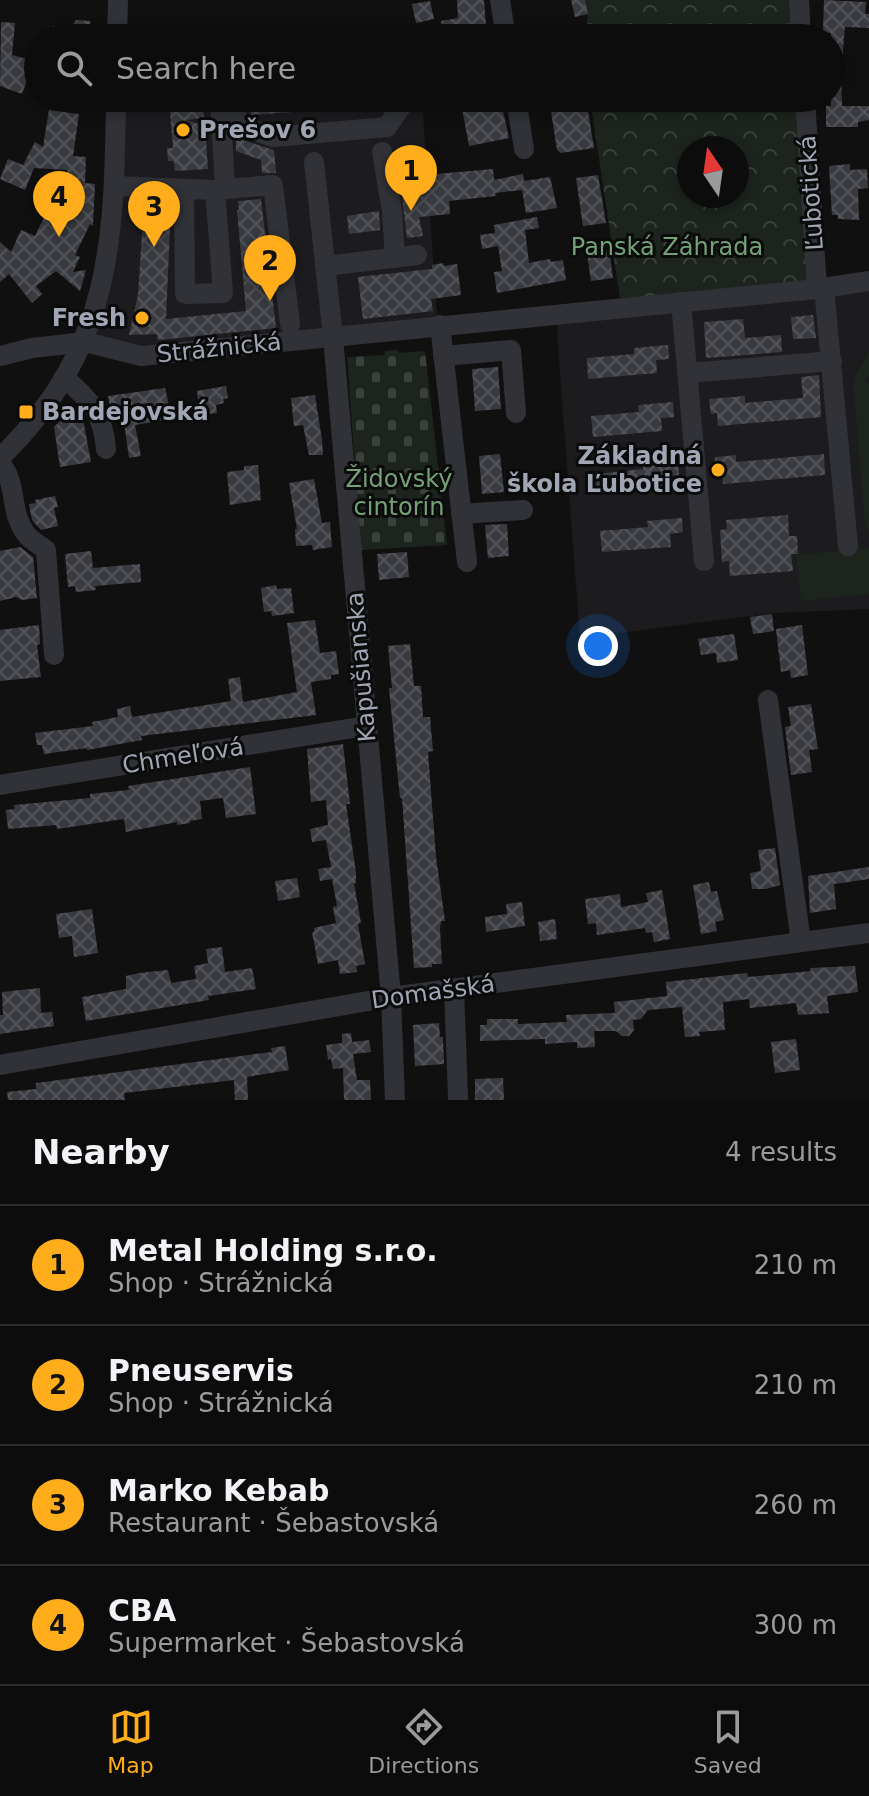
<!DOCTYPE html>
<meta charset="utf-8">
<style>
:root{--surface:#0c0c0d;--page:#151516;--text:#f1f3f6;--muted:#9a9b9d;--line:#2c2c2e;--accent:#ffad1a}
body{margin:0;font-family:"DejaVu Sans",sans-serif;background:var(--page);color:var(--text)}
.compass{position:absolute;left:677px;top:136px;width:72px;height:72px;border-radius:50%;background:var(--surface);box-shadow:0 4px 12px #0003;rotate:347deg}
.you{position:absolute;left:598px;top:646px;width:28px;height:28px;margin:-20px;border:6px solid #fff;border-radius:50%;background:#1a73e8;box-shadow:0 0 0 12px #1a73e833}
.badge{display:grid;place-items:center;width:52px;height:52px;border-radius:50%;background:var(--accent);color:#111;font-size:26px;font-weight:700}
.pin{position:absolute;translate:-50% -66px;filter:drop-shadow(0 2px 4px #0008)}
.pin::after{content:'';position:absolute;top:42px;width:28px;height:24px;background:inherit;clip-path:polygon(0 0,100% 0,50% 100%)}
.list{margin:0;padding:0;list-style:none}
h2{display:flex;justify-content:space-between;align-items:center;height:104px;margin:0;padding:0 32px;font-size:34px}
h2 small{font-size:26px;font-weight:400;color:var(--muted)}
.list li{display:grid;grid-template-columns:52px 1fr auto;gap:24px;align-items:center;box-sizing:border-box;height:120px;padding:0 32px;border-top:2px solid var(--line)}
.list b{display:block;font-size:30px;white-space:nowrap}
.list p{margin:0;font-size:26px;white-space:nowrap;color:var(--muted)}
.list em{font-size:26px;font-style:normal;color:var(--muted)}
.icon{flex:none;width:44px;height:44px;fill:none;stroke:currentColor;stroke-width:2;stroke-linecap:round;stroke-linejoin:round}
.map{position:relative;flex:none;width:869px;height:1100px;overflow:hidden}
.search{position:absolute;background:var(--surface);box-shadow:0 4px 12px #0003;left:24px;right:24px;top:24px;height:88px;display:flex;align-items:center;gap:20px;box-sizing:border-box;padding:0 28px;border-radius:44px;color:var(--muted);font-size:30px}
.sheet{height:584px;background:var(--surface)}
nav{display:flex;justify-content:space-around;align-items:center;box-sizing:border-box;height:112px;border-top:2px solid var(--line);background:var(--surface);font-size:22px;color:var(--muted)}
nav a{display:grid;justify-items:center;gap:4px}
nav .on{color:var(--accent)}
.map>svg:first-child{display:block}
</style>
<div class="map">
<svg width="869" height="1100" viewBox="0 0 869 1100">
<defs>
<pattern id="cemetery-stones" width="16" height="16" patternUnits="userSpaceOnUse" patternTransform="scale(2)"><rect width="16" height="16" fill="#1c241d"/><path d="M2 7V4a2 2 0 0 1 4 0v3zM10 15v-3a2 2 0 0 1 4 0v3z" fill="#3a413b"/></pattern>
<pattern id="park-crowns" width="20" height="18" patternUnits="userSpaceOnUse" patternTransform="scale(2)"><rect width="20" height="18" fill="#1c241d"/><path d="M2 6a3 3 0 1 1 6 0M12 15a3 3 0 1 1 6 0" fill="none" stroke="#3a413b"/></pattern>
<pattern id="building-cross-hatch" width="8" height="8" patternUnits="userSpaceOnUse" patternTransform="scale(2)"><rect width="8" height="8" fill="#3a3b40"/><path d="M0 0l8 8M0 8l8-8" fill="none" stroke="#535459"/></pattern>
</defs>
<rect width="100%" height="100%" fill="#101011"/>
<!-- built -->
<g fill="#1c1c1f">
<path d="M112,98H422L437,318L88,352L105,296Z"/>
<path d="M869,281V609L774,613L580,638L557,332L558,311Z"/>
</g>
<!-- cemetery -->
<path fill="url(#cemetery-stones)" d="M398,350L399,353L425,351L447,545L361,550L347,357L385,355V351Z"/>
<!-- park -->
<g fill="url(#park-crowns)" fill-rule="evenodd">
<path d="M585,0H800L802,38H584L588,14Z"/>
<path d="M590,98H805L816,289L621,305ZM689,148H737V196H689Z"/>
</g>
<!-- garden -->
<g fill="#1c241d">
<path d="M869,352V376L865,383H869V531L865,525L853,381Z"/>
<path d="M869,548V594L801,601L796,555Z"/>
</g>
<!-- building -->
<g fill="url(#building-cross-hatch)">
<path d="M457,0H484L486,24L461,27L463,38H444L441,21L458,18Z"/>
<path d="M571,0H585L588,14L575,17Z"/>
<path d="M824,0L866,2L865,14H869V28L845,27L844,37L841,75L842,106H869V120L858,122V127H826V106H831V33L823,32Z"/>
<path d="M430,1L434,19L416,23L412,4Z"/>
<path d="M76,20L90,21V28L95,29L94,38H47L53,26L72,27Z"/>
<path d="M1,22L15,23L12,55L34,61L22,94L0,86Z"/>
<path d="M202,98L204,118L186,120L205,126L208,169L175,171L174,161H168L167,148H173L169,100Z"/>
<path d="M248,98H365V107L251,115Z"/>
<path d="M460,98H500L509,138L469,146Z"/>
<path d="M556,98H597L588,111L594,148L561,153L557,150L551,111H553V104L557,103Z"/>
<path d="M49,110L79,114L73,156L86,157L85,183L95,184L93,226L90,224L75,255L80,257L73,272L86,270L80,291L56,271L36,286L42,294L32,303L9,274L0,282V242L11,252L21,230L35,236L49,207L64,214L67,170L34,168L25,190L0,179L8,159L23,165L35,142L43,147Z"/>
<path d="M236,138L274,150L276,173H262L261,160L236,151Z"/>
<path d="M424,160L425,175L493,169L494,180L523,174L524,181L550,177L557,208L526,213L522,190L495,193L496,196L449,201L450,214L419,217L423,236L407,238L399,173L401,172L400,165Z"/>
<path d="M850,164V170L867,169L868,188L858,189L859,220L838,219V215H832L829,166Z"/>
<path d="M598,175L606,223L583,226L576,178Z"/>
<path d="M261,199L276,328L158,340L157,334L129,335L138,295L144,203L171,205L166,319L246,311L237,210H239L238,201Z"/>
<path d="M379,211L380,230L349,234L347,216Z"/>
<path d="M537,217L539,228L525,230L529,263L550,259L551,262L563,260L566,280L497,293L494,272L502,271L498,246L482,249L480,235L495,233L494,225Z"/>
<path d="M609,249L613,278L591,281L587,253Z"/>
<path d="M443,263L444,266L457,264L461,295L431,299L433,311L363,319L358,277L432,269V265Z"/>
<path d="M813,315L816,338L793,339L791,317Z"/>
<path d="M743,319L745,338L781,335L782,352L706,358L704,322Z"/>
<path d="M668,345L669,359L656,360L657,373L588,379L587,358L634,354V348Z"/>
<path d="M498,367L501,409L475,411L472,369Z"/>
<path d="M819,375L821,417L718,426L717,413L711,414L709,399L745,396V403L803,398L801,377Z"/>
<path d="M226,386L228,398L223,399L224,403L216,405L217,413L200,415L197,391Z"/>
<path d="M165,388L172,419L135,425L141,456L129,458L124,422L119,423L117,413H111L108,396Z"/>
<path d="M315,395L322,440L323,455H309L303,425L294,426L291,398Z"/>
<path d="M673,402L674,417L661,418L662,431L593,437L591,416L639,412L638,405Z"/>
<path d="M76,406L82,414L91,462L60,467L54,427Z"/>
<path d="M500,454L504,492L482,494L479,456Z"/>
<path d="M824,454L825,475L723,484L722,471L715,472V457L736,455V462Z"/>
<path d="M678,460L679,475L665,476L666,489L597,494L596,474L643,469V463Z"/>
<path d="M258,465L261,500L230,505L227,472L244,470V466Z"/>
<path d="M314,479L322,523L330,522L332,547L313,550L312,545L296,546L295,529H297L289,483Z"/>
<path d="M55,496L58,507L54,508L58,526L41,530L32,520L29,504L36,503L35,500Z"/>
<path d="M788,515L789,536H797L798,554H791L793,571L730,576L729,561L722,562L720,530L727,529L726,520Z"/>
<path d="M682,518L683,532L670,534L671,547L602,552L600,531L648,527L647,521Z"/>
<path d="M507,524L509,556L488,558L485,525Z"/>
<path d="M20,547L33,557L37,598L22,600L16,597L0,601V551Z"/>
<path d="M91,551L93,568L140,564L141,582L95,586L96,590L76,592L75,586L68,587L65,554Z"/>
<path d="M407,552L409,577L379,580L377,554Z"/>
<path d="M276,585L277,589L291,588L294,613L272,616L271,611L264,612L261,588Z"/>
<path d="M772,614L774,631L753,634L750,617Z"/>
<path d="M315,620L320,653L336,651L339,674L331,675V679L311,682L316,715L141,736L142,740L87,750V748L44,754L42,745H37L35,733L93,726L92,722L118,717L117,709L130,706L132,717L231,701L228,679L240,677L243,702L297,692L287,623Z"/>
<path d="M39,625L40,644L37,645L41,677L0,681V630Z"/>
<path d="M802,625L808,675L791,678L790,670L781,672L776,629Z"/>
<path d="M734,634L738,660L717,663L716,653L701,655L698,639Z"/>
<path d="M410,644L414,686H421L423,717H430L433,751L428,752L436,857L445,921H441L440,929L442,964H432V967L414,968L402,798H400L389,688H392L388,646Z"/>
<path d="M811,704L818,749L809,750L812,772L791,775L785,727L791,726L788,707Z"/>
<path d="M343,744L350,804H346L356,873V883H354L361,923L358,924L365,964L356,966L357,972L340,974L338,960L318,964L312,932H314V928L336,923L333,907L337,906L332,879L320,881L318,869L331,867L326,840L312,842L310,829L328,825L326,800L311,802L307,749Z"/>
<path d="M250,767L256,814L226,818L223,798L200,801L202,819L190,821V823L177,825V822L126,832L124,819L57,829L56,825L8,829L6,810L15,809L14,805L90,798V794L129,790L128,786Z"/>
<path d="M775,848L780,885L766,889H752L750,873L761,871L758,850Z"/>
<path d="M869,867V879L834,884L836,909L810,913L808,876Z"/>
<path d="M297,878L300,897L278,901L275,881Z"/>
<path d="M709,882L711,892L717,891L724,920L715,922L717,931L701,934L693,885Z"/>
<path d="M662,890L670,939L654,942L652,932L646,933L645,928L597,935L596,923L588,924L585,899L620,894L621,907L648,902L646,893Z"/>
<path d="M522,902L525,926L486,932L485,917L507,914L506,904Z"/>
<path d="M92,909L98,953L74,957L72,936L59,938L56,914Z"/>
<path d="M555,919L557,939L540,941L538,922Z"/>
<path d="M222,947L225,972L252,968L256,989L208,996L209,1000L86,1021L82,997L126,989V976L139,973L168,970L171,983L196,979L194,966L208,963L206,949Z"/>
<path d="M855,966L858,992L827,996L829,1013L798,1015L796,1003L750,1008L749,999L723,1002L725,1030L699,1032L700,1036L685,1037L682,1007L648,1010L641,1019L633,1020L634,1030L629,1036H622L616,1031H594L595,1047L577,1048V1042L545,1044V1039L480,1041V1025H487V1019H518V1024L567,1022L566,1015L615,1013L614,1002L667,996L666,982L747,973L748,977L811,971L810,968Z"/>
<path d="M40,988L41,1013L52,1012L54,1026L0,1034V1015H3L2,992Z"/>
<path d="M439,1023L440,1037H443L444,1064L415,1066L413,1025Z"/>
<path d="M351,1033L352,1042L369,1040L371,1052L353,1054L357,1080H370L371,1100H344L343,1068L333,1069L331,1059L328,1060L326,1045L342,1043V1034Z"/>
<path d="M796,1039L800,1070L775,1073L771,1042Z"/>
<path d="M285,1046L289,1070L247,1077L248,1100H235L234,1080L124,1093L125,1100H8L7,1092L36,1089V1083L272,1052L271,1048Z"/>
<path d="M503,1078L504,1100H475V1079Z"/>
</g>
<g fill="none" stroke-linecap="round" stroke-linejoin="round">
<!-- minor -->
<g stroke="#313237" stroke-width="20">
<path d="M500,0L506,38"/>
<path d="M799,0L801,38"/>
<path d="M117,38L118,0"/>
<path d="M220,98L225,189"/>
<path d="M235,98L237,124L273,137L387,127L407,98"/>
<path d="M516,98L524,149"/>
<path d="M805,98L817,289"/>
<path d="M382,152L392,211L395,258"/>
<path d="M314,162L333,337L391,997L395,1100"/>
<path d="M115,186L215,190L223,293L185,294L184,189"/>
<path d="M215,190L273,185L290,324"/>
<path d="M325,266L417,255"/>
<path d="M824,288L848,546"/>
<path d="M681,302L704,561"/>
<path d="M440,325L467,562"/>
<path d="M0,356L32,348L85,342L141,356L817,289L869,281"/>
<path d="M443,356L511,350L516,413"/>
<path d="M688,373L832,361"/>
<path d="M64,377C90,401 103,412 106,449"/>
<path d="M0,458C112,349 114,244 116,98"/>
<path d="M0,463C18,483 9,512 26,534C30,540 40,545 46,550L54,655"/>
<path d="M461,514L523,510"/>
<path d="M768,700L801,942"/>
<path d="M0,785L366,726"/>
<path d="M454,988L458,1098"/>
<path d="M0,1065L391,997L869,933"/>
</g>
</g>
<!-- markers -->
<g fill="#ffad1a" stroke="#0b0b0c" stroke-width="3">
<circle cx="183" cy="130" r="8"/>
<circle cx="142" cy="318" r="8"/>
<rect x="18" y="404" width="16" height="16" rx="4"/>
<circle cx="718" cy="470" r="8"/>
</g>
<g text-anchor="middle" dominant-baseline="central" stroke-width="6" stroke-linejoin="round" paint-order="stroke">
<!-- poi labels -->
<g font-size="24" font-weight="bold" fill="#a0a6b4" stroke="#0b0b0c" text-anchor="start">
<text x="199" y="130">Prešov 6</text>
<text x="126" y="318" text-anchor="end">Fresh</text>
<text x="42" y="412">Bardejovská</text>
<text x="702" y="456" text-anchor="end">Základná<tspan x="702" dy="28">škola Ľubotice</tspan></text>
</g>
<!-- street labels -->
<g font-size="24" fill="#a0a6b4" stroke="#0b0b0c">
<text transform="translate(811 193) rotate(-94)">Ľubotická</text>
<text transform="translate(219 348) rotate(-6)">Strážnická</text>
<text transform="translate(361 667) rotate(-95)">Kapušianska</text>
<text transform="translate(183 756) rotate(-9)">Chmeľová</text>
<text transform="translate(433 992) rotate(-8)">Domašská</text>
</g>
<!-- park labels -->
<g font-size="24" fill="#74a176" stroke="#0b0b0c">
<text x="667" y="247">Panská Záhrada</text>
<text x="399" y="479">Židovský<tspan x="399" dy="28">cintorín</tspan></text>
</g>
</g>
</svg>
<svg class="compass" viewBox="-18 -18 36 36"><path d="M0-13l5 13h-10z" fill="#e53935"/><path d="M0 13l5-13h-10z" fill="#9a9b9d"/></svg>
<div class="you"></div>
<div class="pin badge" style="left:411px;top:211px">1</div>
<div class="pin badge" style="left:270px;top:301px">2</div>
<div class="pin badge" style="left:154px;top:247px">3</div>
<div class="pin badge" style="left:59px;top:237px">4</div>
<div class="search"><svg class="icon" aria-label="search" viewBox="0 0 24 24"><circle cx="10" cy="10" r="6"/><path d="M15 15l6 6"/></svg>Search here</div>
</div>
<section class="sheet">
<h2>Nearby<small>4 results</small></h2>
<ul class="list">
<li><span class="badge">1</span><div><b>Metal Holding s.r.o.</b><p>Shop · Strážnická</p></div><em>210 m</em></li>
<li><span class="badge">2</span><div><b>Pneuservis</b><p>Shop · Strážnická</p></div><em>210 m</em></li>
<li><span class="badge">3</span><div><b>Marko Kebab</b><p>Restaurant · Šebastovská</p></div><em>260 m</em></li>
<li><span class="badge">4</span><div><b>CBA</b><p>Supermarket · Šebastovská</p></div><em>300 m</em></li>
</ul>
</section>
<nav>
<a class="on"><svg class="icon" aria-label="map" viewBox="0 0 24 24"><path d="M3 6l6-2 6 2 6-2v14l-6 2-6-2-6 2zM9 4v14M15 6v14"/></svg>Map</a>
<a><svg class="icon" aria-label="directions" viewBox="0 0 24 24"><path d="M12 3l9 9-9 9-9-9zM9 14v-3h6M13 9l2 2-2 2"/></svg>Directions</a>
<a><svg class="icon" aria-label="saved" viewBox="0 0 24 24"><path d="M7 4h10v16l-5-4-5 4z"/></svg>Saved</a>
</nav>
